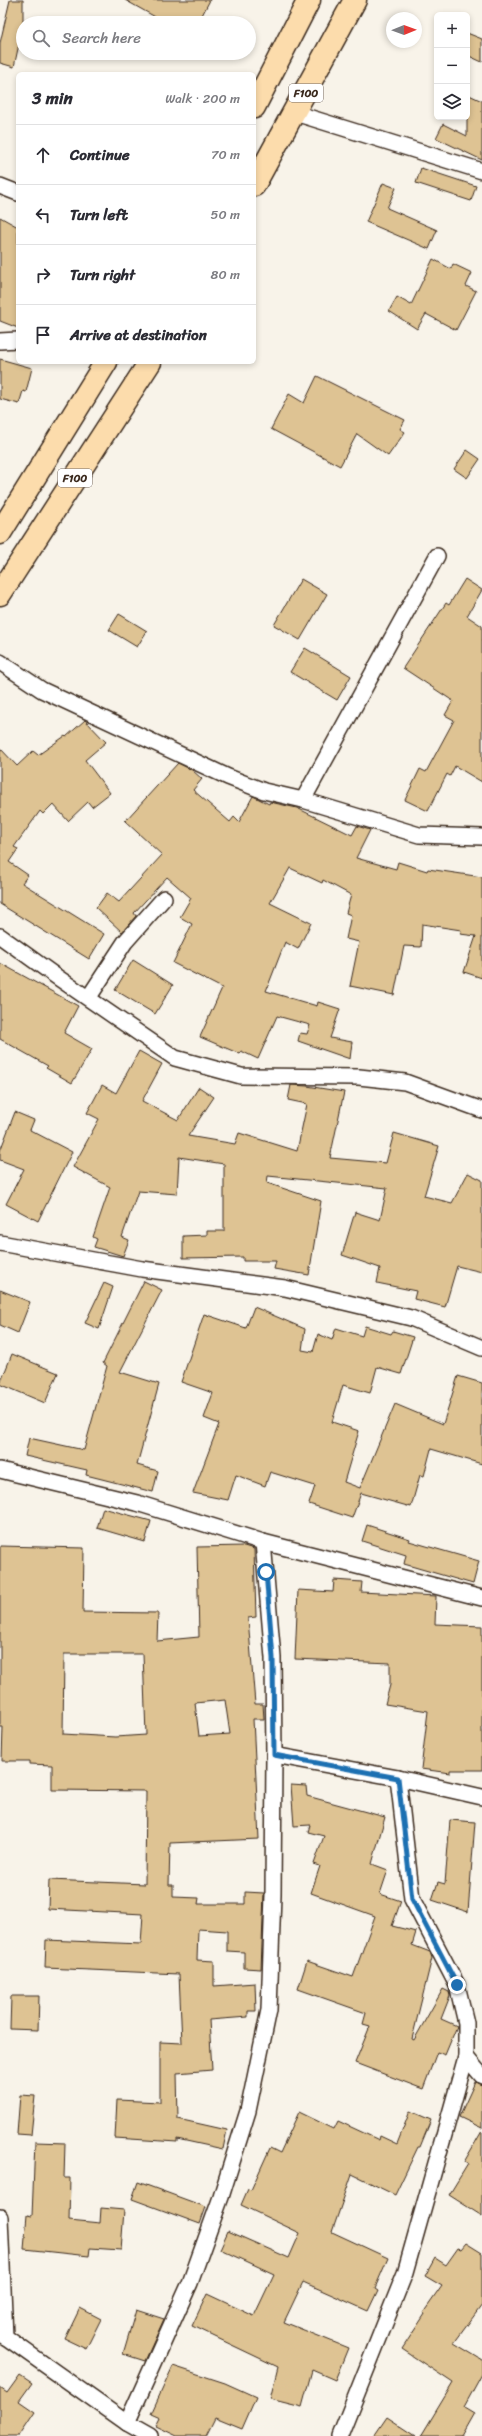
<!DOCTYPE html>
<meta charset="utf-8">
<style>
:root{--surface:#fff;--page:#f2f2f3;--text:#2b2b33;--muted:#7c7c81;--line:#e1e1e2}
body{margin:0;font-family:Sriracha,sans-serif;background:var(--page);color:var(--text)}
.controls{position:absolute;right:12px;top:12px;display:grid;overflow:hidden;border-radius:6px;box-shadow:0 2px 6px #0003}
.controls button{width:36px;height:36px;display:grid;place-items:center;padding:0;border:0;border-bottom:1px solid var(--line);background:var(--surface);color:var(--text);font:20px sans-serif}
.compass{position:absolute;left:386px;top:12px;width:36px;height:36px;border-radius:50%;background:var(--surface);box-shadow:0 2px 6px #0003;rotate:89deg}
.stop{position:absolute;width:12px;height:12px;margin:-9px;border:3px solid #1f6fb2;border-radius:50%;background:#fff}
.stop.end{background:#1f6fb2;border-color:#fff;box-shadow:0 1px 4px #0008}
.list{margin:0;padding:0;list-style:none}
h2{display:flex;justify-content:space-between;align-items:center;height:52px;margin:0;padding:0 16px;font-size:17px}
h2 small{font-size:13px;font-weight:400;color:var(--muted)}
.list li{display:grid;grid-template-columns:26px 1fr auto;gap:12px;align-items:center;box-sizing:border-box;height:60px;padding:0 16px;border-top:1px solid var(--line)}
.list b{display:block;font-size:15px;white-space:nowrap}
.list em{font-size:13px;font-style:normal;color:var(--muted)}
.icon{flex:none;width:22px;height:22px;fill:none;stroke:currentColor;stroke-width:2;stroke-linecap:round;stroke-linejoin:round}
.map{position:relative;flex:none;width:482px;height:2436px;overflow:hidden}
.search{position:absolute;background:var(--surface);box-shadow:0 2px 6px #0003;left:16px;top:16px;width:240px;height:44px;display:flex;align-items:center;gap:10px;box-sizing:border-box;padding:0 14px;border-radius:22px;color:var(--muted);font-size:15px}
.panel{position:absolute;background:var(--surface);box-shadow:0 2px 6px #0003;left:16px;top:72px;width:240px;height:292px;border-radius:6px}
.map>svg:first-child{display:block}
</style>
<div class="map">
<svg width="482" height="2436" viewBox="0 0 482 2436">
<rect width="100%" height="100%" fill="#f8f3e9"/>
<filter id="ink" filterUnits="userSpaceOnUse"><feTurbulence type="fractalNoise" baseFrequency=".025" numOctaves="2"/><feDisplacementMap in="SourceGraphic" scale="8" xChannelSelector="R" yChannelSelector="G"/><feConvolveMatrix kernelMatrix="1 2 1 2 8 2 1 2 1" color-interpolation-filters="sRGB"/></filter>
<g filter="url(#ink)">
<!-- building -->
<g fill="#dec393" stroke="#3b2a1e" fill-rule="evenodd">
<path d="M10,0H23V46L19,44L14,67L0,63V43Z"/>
<path d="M125,0H210L198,23H166Z"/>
<path d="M467,33L482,39V62L467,55Z"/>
<path d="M467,94L482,101V160L436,138L443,124L467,136Z"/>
<path d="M421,168L476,186L471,201L416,183Z"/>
<path d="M383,183L396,188L387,208L437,230L429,249L366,222Z"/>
<path d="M0,217L18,227V328L0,321Z"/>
<path d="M433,259L451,269L453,264L472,273L466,286L476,291L456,330L426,314L417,329L389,311L397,297L411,305Z"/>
<path d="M0,359L32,368L26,392L23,391L19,404L0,399Z"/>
<path d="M317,376L405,420L400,429L405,432L388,456L357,434L340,466L271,429L289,394L304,403Z"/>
<path d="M467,450L480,459L467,478L454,469Z"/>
<path d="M301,579L327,594L300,640L274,625Z"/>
<path d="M465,579L482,590L467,616L482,626V782L455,766L450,776L447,774L428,811L405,800L420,769L426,772L454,720L445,715L453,701L403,668L446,603L449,605Z"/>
<path d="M119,614L147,631L137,647L109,630Z"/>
<path d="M305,648L351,676L337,700L290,672Z"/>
<path d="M85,720L106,742L85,760L110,793L92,807L88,802L68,821L53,804L43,814L40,811L14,847L18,849L9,862L28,875L22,883L104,934L89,959L0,904V748L17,766L33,751L38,755L65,736L66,737Z"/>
<path d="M178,763L192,770L202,779L193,790L230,822L234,817L239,822L253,796L269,804L270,802L297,808L352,835L357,826L370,830L356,858L396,869L398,862L427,871L428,869L482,877V978L464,972L476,936L460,934L461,930L422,924L421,947L404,946L394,995L350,986L359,942L346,939L351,915L346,913L351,895L323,880L322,883L290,868L270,903L311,923L298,949L285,942L266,991L317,1006L318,1002L340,1009L330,1038L352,1042L350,1059L298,1041L300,1033L307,1034L310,1025L277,1016L258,1059L241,1051L240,1054L200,1037L222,988L173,963L192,924L180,917L191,898L167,877L134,913L136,916L122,932L96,908L107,893L119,902L162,855L125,821Z"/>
<path d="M133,960L173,985L155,1014L115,990Z"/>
<path d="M0,963L78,1006L64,1033L92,1049L72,1083L46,1068L48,1066L0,1039Z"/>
<path d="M139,1051L162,1064L142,1101L178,1120L199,1087L214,1097L188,1136L235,1144L239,1133L297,1151L307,1104L288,1100L291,1085L307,1086L344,1092L330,1158L386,1163L394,1133L439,1146L424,1196L452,1203L468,1173L482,1180V1272L457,1266L445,1307L414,1299L416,1291L377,1283L380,1268L342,1255L355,1212L380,1220L387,1188L268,1176L267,1183L321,1201L309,1275L274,1269L276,1261H243V1257L183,1258V1236L207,1235V1231H224V1164L179,1157L177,1194L138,1191L122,1237L129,1240L123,1256L94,1247L97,1239L93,1237L110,1187L73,1167L99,1119L87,1113L102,1085L116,1093Z"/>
<path d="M15,1112L34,1120L30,1130L72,1152L38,1221L6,1204L24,1169L0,1160V1151Z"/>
<path d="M144,1281L162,1290L120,1372L159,1384L137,1465L158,1471L153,1492L86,1475L87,1470L25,1456L29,1438L84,1450L107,1366L103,1363Z"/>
<path d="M104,1283L113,1287L99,1329L85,1323Z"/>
<path d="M0,1290L30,1302L18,1333L0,1325Z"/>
<path d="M254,1307L305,1329L302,1350L313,1352L318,1334L332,1340L336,1328L362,1336L365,1326L391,1334L393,1331L413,1337L401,1374L377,1367L370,1393L343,1385L332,1422L359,1431L344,1482L360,1488L395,1404L443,1424L458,1376L482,1383V1464L431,1449L424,1476L420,1475L411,1507L361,1493L352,1518L309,1504L315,1486L270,1472L265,1486L236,1475L228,1500L193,1493L219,1424L204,1418L213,1393L181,1382L204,1314L246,1328Z"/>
<path d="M12,1354L58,1373L45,1403L0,1384Z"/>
<path d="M103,1508L151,1521L145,1542L97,1528Z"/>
<path d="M367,1525L410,1539L409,1541L479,1561L473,1584L404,1564L406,1555L362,1541Z"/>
<path d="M0,1546L84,1548L83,1612L158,1613L157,1641L199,1637L197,1547L244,1546L254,1549L256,1617L248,1618L255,1704H263L264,1719H253L259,1839L170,1843L169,1885H173V1897L199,1898L198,1904H245V1892L264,1893L261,1969L244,1968V1952L227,1951V1931L198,1929L197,1960L214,1961V1986L255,1983L256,2011H248V2017L209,2020L212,2070L177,2073L178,2119L227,2130L223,2149L177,2139V2142L115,2138L117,2100L160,2102V2042L182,2043L179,1974L45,1968L46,1940L141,1944L143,1914L48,1909L49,1880L145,1884L146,1791L52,1790V1765L29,1764V1761H2L3,1727H0ZM64,1654H143L146,1735L115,1737L63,1734ZM225,1700L230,1734L199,1736L195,1703Z"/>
<path d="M334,1580L362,1582L361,1592L436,1596L435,1624L482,1626V1770H450V1773L421,1769L428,1711L385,1704L390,1685V1663L295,1659L298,1590L333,1592Z"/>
<path d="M291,1785L306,1786L307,1796L385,1817L372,1864L388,1870L380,1894L401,1901L392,1926L416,1932L412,1945L430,1952L432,1958L412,2039L414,2040L443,1989L449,1992L450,1996L441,2019L457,2026L445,2055L437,2052L423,2089L355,2063L370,2026L363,2024L366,2013L298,1989L307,1961L353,1977L375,1916L311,1893L320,1866L314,1864L324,1836L308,1832L310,1825L294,1826Z"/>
<path d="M450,1820L475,1822L468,1912L432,1900L438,1882L445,1884Z"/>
<path d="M11,1996H39L38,2030L10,2029Z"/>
<path d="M475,2082L482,2085V2128L459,2117Z"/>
<path d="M20,2095L35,2096L31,2135L17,2134Z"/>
<path d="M410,2111L431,2120L420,2147H418L395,2195L352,2174L332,2232L388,2258L375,2288L378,2290L368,2311L303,2282L284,2322L348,2348L335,2380L312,2370L302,2407L270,2399L278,2367L192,2326L207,2294L254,2316L274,2274L220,2249L228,2231L289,2258L300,2233L241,2205L248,2189L251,2190L270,2148L280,2153L299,2112L334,2129L338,2121L379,2140L380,2136L397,2144Z"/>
<path d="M482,2131V2216L449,2195L468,2164L464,2162Z"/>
<path d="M35,2142L65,2143L64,2178H70L69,2220L100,2223L101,2208L124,2210L121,2250L90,2248L89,2256L24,2249L27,2215L32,2216Z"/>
<path d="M138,2182L206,2207L200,2224L132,2199Z"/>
<path d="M466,2243L482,2253V2305L454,2343L482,2360V2374L464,2407L474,2413L461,2436H421L453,2383L402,2349L425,2314L423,2313L442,2286L425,2276L435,2258L446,2265L458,2248L461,2249Z"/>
<path d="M80,2308L101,2319L86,2349L65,2339Z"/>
<path d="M136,2310L164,2319L145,2361L123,2354Z"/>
<path d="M173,2366L225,2383L256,2397L242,2429L215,2418L206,2436H177L156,2426L160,2418L151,2414Z"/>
<path d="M20,2375L32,2383L19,2401L35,2412L19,2436H0V2388L7,2393Z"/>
<path d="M387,2417L416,2436H374Z"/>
</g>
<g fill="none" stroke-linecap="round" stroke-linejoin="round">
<!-- minor casing -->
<g stroke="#3b2a1e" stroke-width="18">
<g id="minor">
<path d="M295,113L482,171"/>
<path d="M0,186L18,193"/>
<path d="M0,341L18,340"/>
<path d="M0,662L42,690L228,777L264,791L303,800L419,835L482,837"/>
<path d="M303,800L437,556"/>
<path d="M0,936L57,977L175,1058L241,1076L359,1077L405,1082L482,1110"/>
<path d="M89,997L125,942L164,898"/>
<path d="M0,1243L142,1269L285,1288L411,1318L482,1348"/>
<path d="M0,1470L137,1503L263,1542L482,1598"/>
<path d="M274,1755L398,1778L482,1797"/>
<path d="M466,2057L482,2076"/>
<path d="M0,2217L5,2337"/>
<path d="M0,2333L127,2423L150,2436"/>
<path d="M127,2423L190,2283L221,2197L248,2111L269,2010L273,1895L274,1755L273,1658L263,1542"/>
<path d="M340,2436L405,2273L466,2057V2023L457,1985L412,1899L398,1778"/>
</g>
</g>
<!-- trunk casing -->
<g stroke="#3b2a1e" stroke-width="25">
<g id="trunk">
<path d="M254,107L309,0"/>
<path d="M254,185L355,0"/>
<path d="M0,533L106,362"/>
<path d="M0,594L150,362"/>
</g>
</g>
<!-- minor -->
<use href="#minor" stroke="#fff" stroke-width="15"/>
<!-- trunk -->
<use href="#trunk" stroke="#fcdcac" stroke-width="22"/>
</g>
</g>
<g fill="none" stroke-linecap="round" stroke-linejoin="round" filter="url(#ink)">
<!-- route -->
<path stroke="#1f6fb2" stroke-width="5" d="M266,1572L273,1658L274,1755L398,1778L412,1899L457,1985"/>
</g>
<g text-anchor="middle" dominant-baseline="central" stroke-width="4" stroke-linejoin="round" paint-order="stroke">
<!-- shield labels -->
<g fill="#fff" stroke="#766a62" stroke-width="1">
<rect x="289" y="84" width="34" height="18" rx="3"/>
<rect x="58" y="469" width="34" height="18" rx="3"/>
</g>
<g font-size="11" font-weight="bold" fill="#3b2a1e">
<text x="306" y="93">F100</text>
<text x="75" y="478">F100</text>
</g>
</g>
</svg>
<div class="controls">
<button>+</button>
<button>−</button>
<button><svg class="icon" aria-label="layers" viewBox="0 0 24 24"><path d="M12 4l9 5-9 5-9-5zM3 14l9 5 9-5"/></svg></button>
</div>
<svg class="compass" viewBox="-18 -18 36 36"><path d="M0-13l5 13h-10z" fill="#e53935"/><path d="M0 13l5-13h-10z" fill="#7c7c81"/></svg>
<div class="stop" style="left:266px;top:1572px"></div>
<div class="stop end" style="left:457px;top:1985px"></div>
<div class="search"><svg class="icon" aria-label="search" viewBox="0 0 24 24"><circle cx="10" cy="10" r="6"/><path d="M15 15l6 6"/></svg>Search here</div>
<section class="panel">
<h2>3 min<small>Walk · 200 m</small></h2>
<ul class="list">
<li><svg class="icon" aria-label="ahead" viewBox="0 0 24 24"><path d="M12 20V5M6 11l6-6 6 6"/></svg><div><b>Continue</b></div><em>70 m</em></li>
<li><svg class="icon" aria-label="left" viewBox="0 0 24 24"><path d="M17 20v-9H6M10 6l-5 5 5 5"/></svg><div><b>Turn left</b></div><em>50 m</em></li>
<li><svg class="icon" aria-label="right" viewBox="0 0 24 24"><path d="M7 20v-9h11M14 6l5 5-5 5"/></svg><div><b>Turn right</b></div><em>80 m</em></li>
<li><svg class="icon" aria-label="arrive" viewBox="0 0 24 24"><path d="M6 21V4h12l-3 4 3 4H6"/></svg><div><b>Arrive at destination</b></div></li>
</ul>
</section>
</div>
